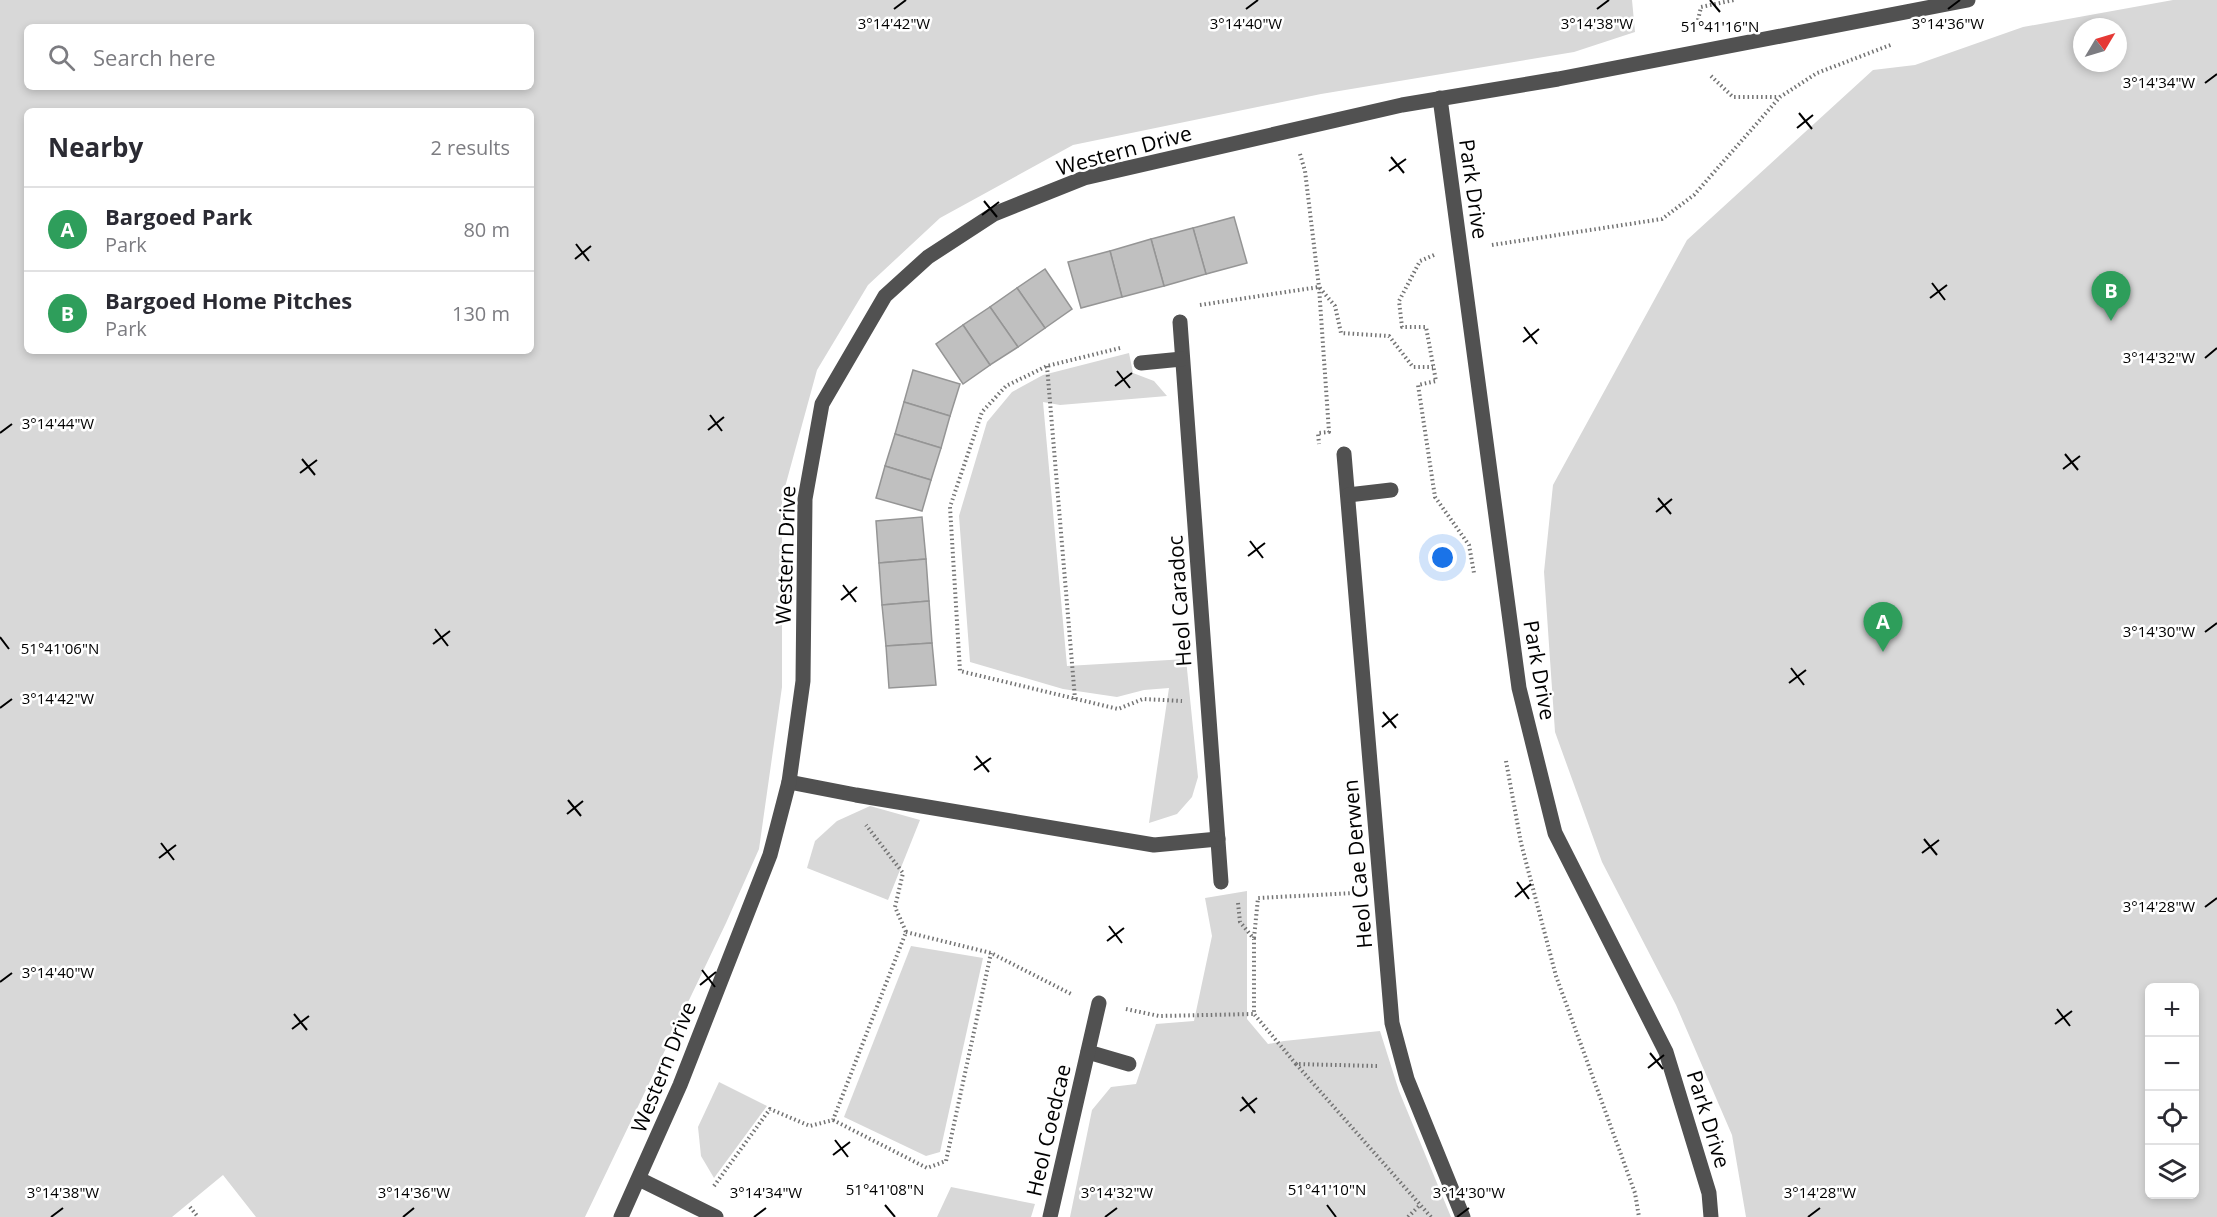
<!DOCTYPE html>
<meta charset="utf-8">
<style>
:root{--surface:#fff;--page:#f2f2f3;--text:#2b2b33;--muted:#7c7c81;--line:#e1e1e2;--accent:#b45309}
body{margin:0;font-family:"Open Sans",sans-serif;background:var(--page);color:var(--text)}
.controls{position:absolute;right:18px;bottom:18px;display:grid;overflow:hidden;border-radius:9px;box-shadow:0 3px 9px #0003}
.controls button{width:54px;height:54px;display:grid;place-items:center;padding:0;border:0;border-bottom:2px solid var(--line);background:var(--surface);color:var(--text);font:30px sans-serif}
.compass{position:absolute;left:2073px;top:18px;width:54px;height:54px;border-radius:50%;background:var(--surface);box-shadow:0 3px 9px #0003;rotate:52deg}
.you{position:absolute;left:1443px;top:558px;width:21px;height:21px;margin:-15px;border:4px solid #fff;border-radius:50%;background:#1a73e8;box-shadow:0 0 0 9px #1a73e833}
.badge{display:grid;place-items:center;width:39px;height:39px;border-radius:50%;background:var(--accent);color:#fff;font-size:20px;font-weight:700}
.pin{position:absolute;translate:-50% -50px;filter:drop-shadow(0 2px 3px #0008)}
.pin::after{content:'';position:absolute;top:32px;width:21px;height:18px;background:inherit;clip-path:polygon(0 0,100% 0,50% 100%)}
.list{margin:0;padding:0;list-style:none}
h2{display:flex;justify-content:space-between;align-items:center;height:78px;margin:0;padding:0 24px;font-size:26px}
h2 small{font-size:20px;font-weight:400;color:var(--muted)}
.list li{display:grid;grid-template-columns:39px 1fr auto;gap:18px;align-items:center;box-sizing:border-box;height:84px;padding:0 24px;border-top:2px solid var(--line)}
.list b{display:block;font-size:22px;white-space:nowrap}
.list p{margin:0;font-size:20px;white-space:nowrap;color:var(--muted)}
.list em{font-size:20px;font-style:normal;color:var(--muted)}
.icon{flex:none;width:33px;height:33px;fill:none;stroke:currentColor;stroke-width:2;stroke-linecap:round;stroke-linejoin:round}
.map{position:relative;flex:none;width:2217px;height:1217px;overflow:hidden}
.search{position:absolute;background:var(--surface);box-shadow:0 3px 9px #0003;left:24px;top:24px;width:510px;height:66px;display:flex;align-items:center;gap:15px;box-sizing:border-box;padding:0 21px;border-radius:9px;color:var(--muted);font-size:22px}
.panel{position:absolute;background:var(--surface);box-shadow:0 3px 9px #0003;left:24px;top:108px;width:510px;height:246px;border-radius:9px}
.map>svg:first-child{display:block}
</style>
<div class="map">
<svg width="2217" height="1217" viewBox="0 0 2217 1217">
<rect width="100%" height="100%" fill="#fff"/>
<!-- green -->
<g fill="#d8d8d8" fill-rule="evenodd">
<path d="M0,0H1632L1635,32L1574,52L1321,94L1073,145L940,218L868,285L817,370L782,498V687L759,849L726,923L585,1217H256L223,1175L172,1217H0ZM27,27H531V87H27ZM27,111H531V351H27Z"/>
<path d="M2173,0H2217V1217H1746L1732,1135L1676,1005L1602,862L1555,732L1544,572L1553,485L1687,240L1873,70L1915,65L2023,27ZM2082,27H2118V63H2082ZM2150,988H2194V1194H2150Z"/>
<path d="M1129,353L1133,373L1154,381L1167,396L1060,405L1043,402L1067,666L1186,659L1198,777L1192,797L1177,814L1149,823L1169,688L1144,690L1117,697L1063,689L970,662L959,516L987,422L1012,392L1043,375Z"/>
<path d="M870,806L920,820L888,900L807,868L815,841L837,821Z"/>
<path d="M1247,891V1019L1268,1044L1284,1041L1380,1031L1399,1091L1451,1217H1070L1092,1110L1111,1087L1136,1084L1156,1024L1194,1021L1212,936L1205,898Z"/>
<path d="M911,946L983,958L940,1152L926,1156L844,1117Z"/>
<path d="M719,1082L767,1106L714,1178L701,1156L698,1127Z"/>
<path d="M951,1187L1035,1204L1031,1217H937Z"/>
</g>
<!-- building -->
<g fill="#c0c0c0" stroke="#959595" stroke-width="1.5">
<path d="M1234,217L1247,263L1206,274L1193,228Z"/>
<path d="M1193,228L1206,274L1164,286L1151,239Z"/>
<path d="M1151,239L1164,286L1122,297L1110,251Z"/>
<path d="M1110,251L1122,297L1081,308L1068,262Z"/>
<path d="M1045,269L1072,309L1045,328L1017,288Z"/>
<path d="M1017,288L1045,328L1018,347L990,307Z"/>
<path d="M990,307L1018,347L990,365L963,325Z"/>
<path d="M963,325L990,365L963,384L936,344Z"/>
<path d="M913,370L960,384L950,416L904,402Z"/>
<path d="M904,402L950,416L941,448L895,434Z"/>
<path d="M895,434L941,448L931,480L885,466Z"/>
<path d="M885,466L931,480L922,511L876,498Z"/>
<path d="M922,517L926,559L879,563L876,521Z"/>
<path d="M926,559L929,601L882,605L879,563Z"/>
<path d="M929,601L932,643L886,646L882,605Z"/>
<path d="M932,643L936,685L889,688L886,646Z"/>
</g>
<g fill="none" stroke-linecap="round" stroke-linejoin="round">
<!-- path -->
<g stroke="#737373" stroke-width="4" stroke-dasharray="1.5 3" stroke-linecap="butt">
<path d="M1698,20L1701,7L1734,0"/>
<path d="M1711,76L1733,97H1779"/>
<path d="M1300,154L1305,171L1319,287L1329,432L1318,433L1319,444"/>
<path d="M1492,245L1662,219L1694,195L1780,97L1817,73L1893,44"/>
<path d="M1434,255L1420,261L1399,301L1402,327H1426L1436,381L1418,385L1435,497L1469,545L1474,573"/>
<path d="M1200,305L1319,287L1335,306L1341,333L1389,336L1413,367H1433"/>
<path d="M1120,348L1047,366L1006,386L982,412L950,507L960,671L1118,709L1143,699L1182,701"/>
<path d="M1047,366L1075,699"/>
<path d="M1506,761L1521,843L1556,976L1635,1193L1639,1217"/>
<path d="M1238,903L1240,922L1254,939V1014L1296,1064L1377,1066"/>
<path d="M906,932L991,953L1073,995"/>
<path d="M1254,938L1258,898L1355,893"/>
<path d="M1126,1009L1159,1016L1254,1014"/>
<path d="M1296,1064L1431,1217"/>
<path d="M833,1120L927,1168L946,1161L991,953"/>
<path d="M714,1186L770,1109L810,1126L833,1120L906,932L895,907L903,873L866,825"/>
<path d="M190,1207L198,1217"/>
<path d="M1408,1217L1420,1205"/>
</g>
<!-- minor -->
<g stroke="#515151" stroke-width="15">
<path d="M1440,98L1519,688L1555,833L1666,1052L1709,1193L1711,1217"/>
<path d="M1180,322L1221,882"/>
<path d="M1141,363L1182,359"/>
<path d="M1344,454L1392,1023L1407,1079L1463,1217"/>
<path d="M1348,495L1391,490"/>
<path d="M789,782L856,795L1154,845L1218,839"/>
<path d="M1088,1052L1129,1064"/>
<path d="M639,1179L716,1217"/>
<path d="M621,1217L680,1085L770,855L789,782L803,681L805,499L822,404L885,296L928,257L994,214L1084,178L1402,105L1558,79L1968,0"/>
<path d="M1050,1217L1099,1003"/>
</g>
</g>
<!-- ticks -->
<path fill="none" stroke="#000" stroke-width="2" d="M1710,0L1720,12M894,9L906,0M1246,9L1258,0M1597,9L1609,0M1948,9L1960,0M2205,83L2217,74M1799,113L1812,129M1797,128L1813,115M1391,157L1404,173M1389,171L1406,159M984,201L997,217M982,215L999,202M576,244L589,261M575,259L591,246M1932,283L1945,300M1930,298L1947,285M1524,327L1537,344M1523,342L1539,329M2205,358L2217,348M1117,371L1130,388M1115,386L1132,373M710,415L722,431M708,430L724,417M0,433L12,424M2065,454L2078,470M302,459L315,475M2063,469L2080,456M300,473L317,460M1658,498L1671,514M1656,512L1672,499M1250,541L1263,558M1248,556L1265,543M843,585L856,602M841,600L857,587M435,629L448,646M2205,632L2217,623M0,637L9,649M433,644L450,631M1791,668L1804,685M1789,683L1806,670M0,708L12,699M1383,712L1396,728M1382,727L1398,714M976,756L989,772M974,770L991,758M568,800L581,816M567,814L583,801M1924,839L1937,855M161,843L174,860M1922,853L1939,840M159,858L176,845M1517,882L1529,899M1515,897L1531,884M2205,907L2217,898M1109,926L1122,943M1107,941L1124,928M702,970L715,987M0,982L12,973M700,985L716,972M2057,1009L2070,1026M294,1014L307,1030M2055,1024L2072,1011M292,1029L309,1016M1650,1053L1663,1069M1648,1068L1664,1055M1242,1097L1255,1113M1240,1111L1257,1098M835,1140L848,1157M833,1155L850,1142M885,1205L895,1217M1327,1205L1336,1217M51,1217L63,1208M403,1217L414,1208M754,1217L766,1208M1105,1217L1117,1208M1457,1217L1469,1208M1808,1217L1820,1208"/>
<g text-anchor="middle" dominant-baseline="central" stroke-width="5" stroke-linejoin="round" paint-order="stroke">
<!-- street labels -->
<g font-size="21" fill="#000" stroke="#fff">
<text transform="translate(1124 150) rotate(-15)">Western Drive</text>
<text transform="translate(1474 189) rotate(82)">Park Drive</text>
<text transform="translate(785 555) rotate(-88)">Western Drive</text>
<text transform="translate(1179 601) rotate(-94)">Heol Caradoc</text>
<text transform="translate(1540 670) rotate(80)">Park Drive</text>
<text transform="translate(1357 864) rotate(-95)">Heol Cae Derwen</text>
<text transform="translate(663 1067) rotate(-68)">Western Drive</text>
<text transform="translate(1709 1119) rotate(73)">Park Drive</text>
<text transform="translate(1048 1130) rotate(-77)">Heol Coedcae</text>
</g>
</g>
<g font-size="15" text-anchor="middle" fill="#000" stroke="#fff" stroke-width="5" stroke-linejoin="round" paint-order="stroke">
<text x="894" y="29">3°14'42"W</text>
<text x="1246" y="29">3°14'40"W</text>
<text x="1597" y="29">3°14'38"W</text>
<text x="1948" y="29">3°14'36"W</text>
<text x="1720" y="32">51°41'16"N</text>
<text x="2159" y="88">3°14'34"W</text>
<text x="2159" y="363">3°14'32"W</text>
<text x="58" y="429">3°14'44"W</text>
<text x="2159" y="637">3°14'30"W</text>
<text x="60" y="654">51°41'06"N</text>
<text x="58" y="704">3°14'42"W</text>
<text x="2159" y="912">3°14'28"W</text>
<text x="58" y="978">3°14'40"W</text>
<text x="885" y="1195">51°41'08"N</text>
<text x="1327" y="1195">51°41'10"N</text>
<text x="63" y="1198">3°14'38"W</text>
<text x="414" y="1198">3°14'36"W</text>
<text x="766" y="1198">3°14'34"W</text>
<text x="1117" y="1198">3°14'32"W</text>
<text x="1469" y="1198">3°14'30"W</text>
<text x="1820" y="1198">3°14'28"W</text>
</g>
</svg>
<div class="controls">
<button>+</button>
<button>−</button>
<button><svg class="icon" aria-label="locate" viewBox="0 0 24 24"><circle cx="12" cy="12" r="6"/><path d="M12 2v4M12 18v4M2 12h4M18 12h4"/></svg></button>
<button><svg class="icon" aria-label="layers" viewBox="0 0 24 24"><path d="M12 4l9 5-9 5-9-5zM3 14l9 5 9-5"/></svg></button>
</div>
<svg class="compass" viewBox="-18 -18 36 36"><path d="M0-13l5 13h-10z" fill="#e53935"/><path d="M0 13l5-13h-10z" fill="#7c7c81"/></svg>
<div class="you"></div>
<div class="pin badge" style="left:1883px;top:652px;background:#2e9e5b">A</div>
<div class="pin badge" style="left:2111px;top:321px;background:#2e9e5b">B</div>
<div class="search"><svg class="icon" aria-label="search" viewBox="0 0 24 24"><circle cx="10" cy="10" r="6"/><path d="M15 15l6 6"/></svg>Search here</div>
<section class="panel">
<h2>Nearby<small>2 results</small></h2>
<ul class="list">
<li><span class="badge" style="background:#2e9e5b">A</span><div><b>Bargoed Park</b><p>Park</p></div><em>80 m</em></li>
<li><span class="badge" style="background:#2e9e5b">B</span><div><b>Bargoed Home Pitches</b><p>Park</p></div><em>130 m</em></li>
</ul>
</section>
</div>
